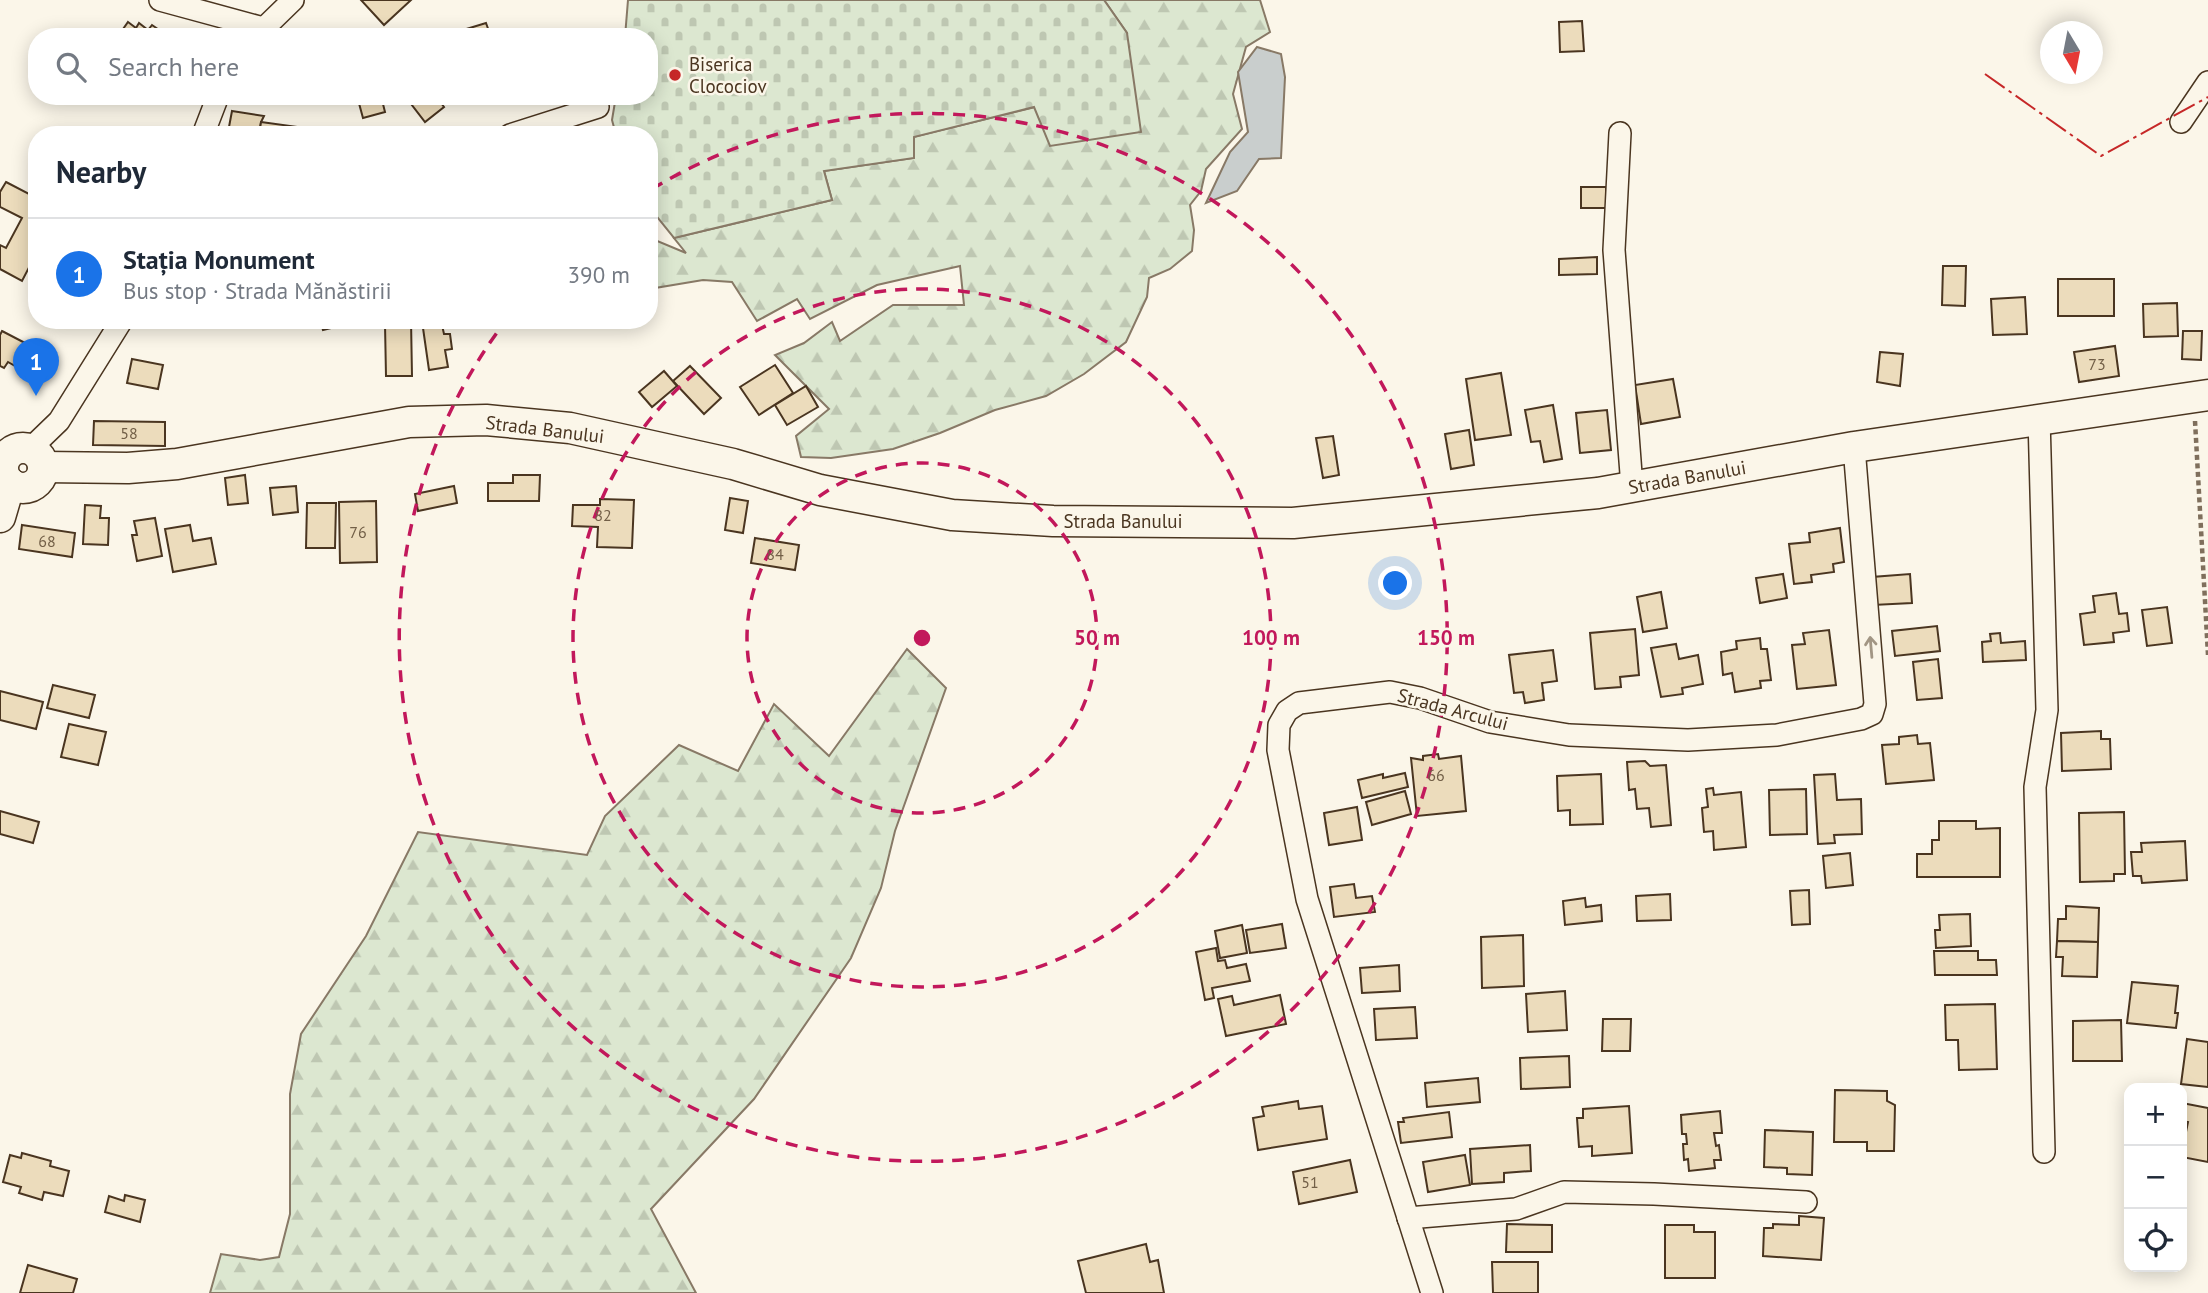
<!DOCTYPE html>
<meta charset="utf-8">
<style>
:root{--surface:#fff;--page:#f2f2f3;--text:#1f2937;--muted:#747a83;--line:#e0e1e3;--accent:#1a73e8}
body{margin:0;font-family:"PT Sans",sans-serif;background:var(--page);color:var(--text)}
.controls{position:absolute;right:21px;bottom:21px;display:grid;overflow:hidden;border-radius:14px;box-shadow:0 4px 18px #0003}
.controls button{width:63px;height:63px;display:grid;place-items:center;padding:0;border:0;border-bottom:2px solid var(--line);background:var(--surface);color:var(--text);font:35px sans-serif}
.compass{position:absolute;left:2040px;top:21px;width:63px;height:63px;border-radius:50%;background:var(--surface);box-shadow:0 4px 18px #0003;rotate:170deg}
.you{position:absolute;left:1396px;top:584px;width:24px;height:24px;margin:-18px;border:5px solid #fff;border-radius:50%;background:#1a73e8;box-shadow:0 0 0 10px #1a73e833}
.badge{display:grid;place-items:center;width:46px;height:46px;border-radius:50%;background:var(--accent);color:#fff;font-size:23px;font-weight:700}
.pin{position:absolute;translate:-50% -58px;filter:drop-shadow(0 2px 4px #0008)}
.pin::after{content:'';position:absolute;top:37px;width:24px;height:21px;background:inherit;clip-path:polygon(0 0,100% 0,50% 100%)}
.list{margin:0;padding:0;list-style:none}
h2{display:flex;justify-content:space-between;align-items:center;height:91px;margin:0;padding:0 28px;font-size:30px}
h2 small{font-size:23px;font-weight:400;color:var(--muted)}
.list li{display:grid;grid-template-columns:46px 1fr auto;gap:21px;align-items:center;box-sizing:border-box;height:112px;padding:0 28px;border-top:2px solid var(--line)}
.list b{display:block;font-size:26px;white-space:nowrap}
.list p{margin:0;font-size:23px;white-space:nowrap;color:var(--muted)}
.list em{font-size:23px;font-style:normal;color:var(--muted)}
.icon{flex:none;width:38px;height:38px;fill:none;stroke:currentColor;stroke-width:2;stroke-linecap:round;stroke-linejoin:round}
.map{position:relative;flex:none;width:2208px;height:1293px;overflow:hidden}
.search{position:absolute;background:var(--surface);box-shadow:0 4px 18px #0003;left:28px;top:28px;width:630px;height:77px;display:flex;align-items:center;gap:18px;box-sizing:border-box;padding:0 24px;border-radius:28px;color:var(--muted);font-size:26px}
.panel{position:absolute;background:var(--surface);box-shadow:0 4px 18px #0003;left:28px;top:126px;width:630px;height:203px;border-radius:28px}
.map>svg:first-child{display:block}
</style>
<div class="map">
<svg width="2208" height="1293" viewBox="0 0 2208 1293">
<defs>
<pattern id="forest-firs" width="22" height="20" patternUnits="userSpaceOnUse" patternTransform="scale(1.75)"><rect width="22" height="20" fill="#dce7d0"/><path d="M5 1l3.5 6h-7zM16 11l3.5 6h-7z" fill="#bec7b2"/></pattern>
<pattern id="cemetery-stones" width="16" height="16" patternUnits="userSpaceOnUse" patternTransform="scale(1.75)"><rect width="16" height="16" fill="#dce7d0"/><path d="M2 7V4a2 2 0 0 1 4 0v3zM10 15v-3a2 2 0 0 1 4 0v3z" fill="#bec7b2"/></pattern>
</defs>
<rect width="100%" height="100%" fill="#fbf6e9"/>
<!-- forest -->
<g fill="url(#forest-firs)" stroke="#887966" stroke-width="2">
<path d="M1104,0H1260L1270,32L1246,47L1233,94L1242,129L1206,169L1201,191L1190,205L1194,230L1192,251L1170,269L1149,278L1147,297L1126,342L1084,374L1046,396L995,410L940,433L893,449L831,458L801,457L796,436L829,409L775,355L804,343L832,322L840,341L893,305H964L960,266L877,285L810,319L797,299L757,321L732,282L703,280L649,289V241L655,240L686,253L674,238L832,200L824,171L914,158L913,137L1035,107L1127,33Z"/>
<path d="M907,649L946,688L895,831L881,888L851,958L754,1099L651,1209L696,1293H210L221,1254L260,1260L279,1257L290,1214V1094L301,1034L366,936L418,832L587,855L605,816L679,745L738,771L774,704L829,756Z"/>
</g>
<!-- cemetery -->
<path fill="url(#cemetery-stones)" stroke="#887966" stroke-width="2" d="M628,0H1104L1127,33L1141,132L1050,146L1034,107L914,137V158L824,171L832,200L674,238L649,207V135H616L612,120L616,96H649V37H625Z"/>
<!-- water -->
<path fill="#c9cecd" stroke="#887966" stroke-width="2" d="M1257,47L1281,54L1285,77L1281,158L1259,159L1237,191L1206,203L1230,152L1248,132L1238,72Z"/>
<!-- building -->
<g fill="#ecdcbc" stroke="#4a3520" stroke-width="2">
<path d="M361,0H411L384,25Z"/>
<path d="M1582,21L1584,51L1560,52L1559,22Z"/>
<path d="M128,22L136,28L139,23L148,30L152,25L168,36L128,37L121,32Z"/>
<path d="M486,23L491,37H451L450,34Z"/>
<path d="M357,96H381L385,112L363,118Z"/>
<path d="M405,96H436L444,107L425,122Z"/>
<path d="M232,111L264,116L261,122L259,135H244L245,129L229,127Z"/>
<path d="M261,122L298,127L297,135H259Z"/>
<path d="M6,182L37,198V252L22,281L0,269V245L6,248L22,218L0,207V192Z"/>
<rect x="1581" y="187" width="25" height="21"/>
<path d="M1597,257V274L1559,275V259Z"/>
<path d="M1943,266H1966L1965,306L1942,305Z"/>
<rect x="2058" y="279" width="56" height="37"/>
<path d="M2025,297L2027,334L1993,335L1991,299Z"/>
<path d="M2177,303L2178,336L2144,337L2143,304Z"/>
<path d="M320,320H370V321L356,325L355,322L323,330Z"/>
<path d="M396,320H411L412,376H386L385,324L396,325Z"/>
<path d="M442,325L444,334H450L452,349L445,350L448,367L429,370L423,328Z"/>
<path d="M2,331L27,344L15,366L8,362L4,368L0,366V335Z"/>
<path d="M2183,331H2202L2201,360L2182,359Z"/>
<path d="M2115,346L2119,376L2079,382L2074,352Z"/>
<path d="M1880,352L1903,354L1900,386L1877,382Z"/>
<path d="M132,359L163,365L158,389L127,383Z"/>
<path d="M775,365L793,393L759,415L740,387Z"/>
<path d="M690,366L721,398L704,414L673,381Z"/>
<path d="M664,371L677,386L652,407L639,392Z"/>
<path d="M1501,373L1511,435L1475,440L1466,379Z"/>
<path d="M1673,379L1680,417L1641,424L1635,385Z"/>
<path d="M806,386L818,407L787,425L775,405Z"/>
<path d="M1553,405L1562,459L1544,462L1540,441L1531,442L1525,410Z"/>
<path d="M1607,410L1611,450L1580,453L1576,413Z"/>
<path d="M94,421L165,422V446L93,445Z"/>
<path d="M1469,430L1474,465L1451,469L1445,434Z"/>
<path d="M1333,436L1339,475L1323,478L1316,438Z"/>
<path d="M245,475L248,503L228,505L225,478Z"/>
<path d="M513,475H540L539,501H488V483H513Z"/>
<path d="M296,486L298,512L273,515L270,488Z"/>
<path d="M454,486L457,503L418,511L415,494Z"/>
<path d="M730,498L748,501L743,533L725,530Z"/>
<path d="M600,499L634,500L632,548L597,547L598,527L572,526L573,505H600Z"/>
<path d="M376,501L377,562L340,563L339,502Z"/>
<path d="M307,503H336L335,548H306Z"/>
<path d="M85,505L101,506L100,518H109L108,545L83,544Z"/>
<path d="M155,518L162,556L137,561L132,535H137L134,521Z"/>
<path d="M22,525L75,533L72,557L19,549Z"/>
<path d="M190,525L193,541L211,538L216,564L173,572L165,529Z"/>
<path d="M1840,528L1844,562L1833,564L1834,572L1811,575L1812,582L1794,584L1789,544L1810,542L1809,533Z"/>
<path d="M755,538L799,545L795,570L751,563Z"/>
<path d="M1783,574L1787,598L1760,603L1756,578Z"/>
<path d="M1910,574L1912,603L1873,605L1872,577Z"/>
<path d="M1661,592L1667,628L1643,632L1637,597Z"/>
<path d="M2116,593L2119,614L2127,613L2129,631L2113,633L2114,642L2084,645L2080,614L2095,612L2093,596Z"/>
<path d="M2167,607L2172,643L2147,646L2142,610Z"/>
<path d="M1937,626L1940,651L1895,656L1892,631Z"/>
<path d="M1635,629L1639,675L1620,677L1621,687L1595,689L1590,633Z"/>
<path d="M1829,630L1836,685L1797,689L1792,645L1805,644L1803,633Z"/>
<path d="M2000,633L2001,643L2025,641L2026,660L1983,662L1982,642L1991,641L1990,634Z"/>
<path d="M1760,638L1761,649H1767L1771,680L1760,681L1761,688L1735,692L1732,673L1723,675L1721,652L1737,649L1736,641Z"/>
<path d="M1676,644L1679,659L1698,655L1703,684L1682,688L1683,694L1661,697L1651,648Z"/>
<path d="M1553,650L1557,681L1542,683L1544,700L1525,703L1523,692L1514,693L1509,655Z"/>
<path d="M1938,659L1942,698L1917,700L1913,662Z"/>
<path d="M53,685L95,695L89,718L47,708Z"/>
<path d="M0,691L43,702L36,729L0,720Z"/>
<path d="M69,724L106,732L98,765L61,757Z"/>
<path d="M2101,731V739H2110L2111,769L2062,771L2061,733Z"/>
<path d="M1917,735L1918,744L1930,743L1934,780L1886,784L1882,745L1899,744V737Z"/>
<path d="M1438,754L1439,759L1461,756L1466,811L1417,816L1411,758L1423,760V756Z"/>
<path d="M1645,761L1650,766L1666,765L1671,825L1651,827L1649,808L1637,809L1635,789L1629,790L1627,762Z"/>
<path d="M1405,773L1408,787L1362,798L1358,780L1383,774V778Z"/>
<path d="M1601,774L1603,824L1570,825V810L1558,811L1557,776Z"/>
<path d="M1835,774L1837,800L1861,799L1862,834L1834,835L1835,843L1818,844L1814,775Z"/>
<path d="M1713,788L1714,795L1741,792L1746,847L1714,850L1713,831L1704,832L1702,808L1708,807L1706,789Z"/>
<path d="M1806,789L1807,834L1770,835L1769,790Z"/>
<path d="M1405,791L1411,814L1372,825L1366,802Z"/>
<path d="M1357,807L1362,840L1329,845L1324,813Z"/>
<path d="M0,811L39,822L33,843L0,834Z"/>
<path d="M2124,812L2125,874H2114V881L2080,882L2079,813Z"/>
<path d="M1939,821H1976V829L2000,828V877H1917V854H1932V840H1939Z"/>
<path d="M2185,841L2187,880L2142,883L2141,876H2133L2131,852H2142L2141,843Z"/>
<path d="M1850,853L1853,885L1826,888L1823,856Z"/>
<path d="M1354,884L1356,898L1372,896L1375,912L1334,917L1330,887Z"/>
<path d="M1809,890L1810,924L1792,925L1790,891Z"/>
<path d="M1670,894L1671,920L1637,921L1636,896Z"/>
<path d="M1585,898L1586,907L1601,905L1602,921L1565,925L1563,901Z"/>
<path d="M2066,906L2099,908L2098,942L2057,941L2058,919H2066Z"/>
<path d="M1970,914L1971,946L1936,948L1935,930H1940L1939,915Z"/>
<path d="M1282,924L1286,948L1250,953L1246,930Z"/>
<path d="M1242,925L1247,953L1220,958L1215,931Z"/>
<path d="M1523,935L1524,986L1482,988L1481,937Z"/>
<path d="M2057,941L2098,942L2097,977L2062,976L2063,957H2056Z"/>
<path d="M1216,948L1218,961L1225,960L1227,968L1246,964L1250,981L1212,988L1214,998L1205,1000L1196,952Z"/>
<path d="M1934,951H1978V960H1996L1997,975H1935Z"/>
<path d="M1399,965L1400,991L1362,993L1360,968Z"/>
<path d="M2132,982L2178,986L2175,1013H2178L2176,1028L2127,1023Z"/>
<path d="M1565,991L1567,1030L1528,1032L1526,994Z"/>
<path d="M1280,995L1286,1024L1226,1036L1218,999L1232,996L1234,1005Z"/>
<path d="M1995,1004L1997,1069L1959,1070L1958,1040H1946L1945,1005Z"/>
<path d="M1415,1007L1417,1038L1376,1040L1374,1009Z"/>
<path d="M1603,1019H1631L1630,1051H1602Z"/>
<path d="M2121,1020L2122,1061H2073V1021Z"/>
<path d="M2187,1039L2208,1042V1087L2181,1084Z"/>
<path d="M1569,1056L1570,1087L1521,1089L1520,1058Z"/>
<path d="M1478,1078L1480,1102L1427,1107L1425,1083Z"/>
<path d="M1835,1090L1887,1091V1101L1895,1105L1894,1151H1867V1142H1834Z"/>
<path d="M1298,1101L1299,1109L1322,1106L1327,1139L1258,1150L1253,1118L1264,1116L1262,1107Z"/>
<path d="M2182,1103L2208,1108V1162L2182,1157V1137H2185L2188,1122L2182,1121Z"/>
<path d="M1629,1106L1632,1153L1592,1156V1146L1579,1147L1577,1118H1583V1109Z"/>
<path d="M1720,1111L1722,1133H1714L1716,1146L1719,1145L1721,1160H1714L1715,1168L1689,1171L1688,1159L1684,1160L1683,1144H1687L1686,1134H1682L1681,1115Z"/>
<path d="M1449,1112L1452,1137L1401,1143L1398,1122H1404L1403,1118Z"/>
<path d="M1765,1130L1813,1132L1812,1175L1787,1174V1168L1764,1167Z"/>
<path d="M1530,1145L1531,1171L1504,1173V1182L1472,1184L1470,1149Z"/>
<path d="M22,1153L51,1161L50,1166L69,1171L63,1196L44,1192L42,1200L19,1193L21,1187L3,1182L10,1155L21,1158Z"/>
<path d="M1465,1155L1470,1185L1428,1192L1423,1162Z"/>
<path d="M1350,1160L1357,1192L1299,1204L1293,1172Z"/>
<path d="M125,1195L145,1200L140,1222L105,1212L109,1196L124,1201Z"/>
<path d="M1799,1216L1824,1218L1821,1260L1763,1256L1764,1228H1773V1224L1799,1225Z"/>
<path d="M1507,1224L1552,1225V1252H1506Z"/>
<path d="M1665,1225H1694V1232H1715V1278H1665Z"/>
<path d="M1146,1244L1150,1262L1158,1260L1164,1293H1086L1078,1261Z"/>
<path d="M1492,1262H1538V1293H1493Z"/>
<path d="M28,1265L77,1279L73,1293H20Z"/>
</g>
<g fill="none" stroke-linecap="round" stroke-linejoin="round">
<!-- street casing -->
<g stroke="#4a3520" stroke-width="24">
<g id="street">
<path d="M160,0L263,28"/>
<path d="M255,37L293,0"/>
<path d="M2181,122L2208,82"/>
<path d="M1620,133L1614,250L1632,487"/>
<path d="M203,135L218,96"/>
<path d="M510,135L598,107"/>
<path d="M2039,418L2047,710L2035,787L2044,1152"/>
<path d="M30,449L59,421L122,320"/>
<path d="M1408,1218L1516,1209L1564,1192L1654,1194L1806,1202"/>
<path d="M1432,1293L1307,899L1278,750L1279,725L1287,711L1299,703L1390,692L1420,698L1490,722L1569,735L1688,740L1777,735L1861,719L1872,714L1875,704L1854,447"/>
</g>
</g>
<!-- secondary casing -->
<g stroke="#4a3520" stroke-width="33">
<g id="secondary">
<circle cx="23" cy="468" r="20"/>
<path d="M43,467L128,468L177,464L409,422L486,420L570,428L733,464L820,490L952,515L1053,521L1293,523L1598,493L1854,447L2208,395"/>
<path d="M0,517L10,483"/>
</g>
</g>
<!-- path -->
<path stroke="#7f6f5c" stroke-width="4.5" stroke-dasharray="5 3.5" stroke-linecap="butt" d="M2195,421L2208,655"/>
<!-- street -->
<use href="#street" stroke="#fbf6e9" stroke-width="21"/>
<!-- secondary -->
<use href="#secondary" stroke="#fbf6e9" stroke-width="30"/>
<!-- power -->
<path stroke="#c62828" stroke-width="2" stroke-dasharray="24 5 3.5 5" stroke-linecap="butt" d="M1985,74L2101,156L2208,97"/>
</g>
<!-- one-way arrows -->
<defs><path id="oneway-shaft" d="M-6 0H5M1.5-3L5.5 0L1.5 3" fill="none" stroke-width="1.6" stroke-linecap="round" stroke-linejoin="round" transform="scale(1.75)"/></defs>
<use stroke="#a29684" href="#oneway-shaft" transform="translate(1871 647) rotate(-95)"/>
<!-- distance rings -->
<g fill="none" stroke="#c2185b" stroke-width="3.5" stroke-dasharray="12 9">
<circle cx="922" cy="638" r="175"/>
<circle cx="922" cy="638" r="349"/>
<path d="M652 189A524 524 0 1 1 504 323"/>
</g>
<!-- markers -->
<circle fill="#c62828" stroke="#fbf6e9" stroke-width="2.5" cx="675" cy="75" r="7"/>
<g text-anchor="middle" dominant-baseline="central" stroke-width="5" stroke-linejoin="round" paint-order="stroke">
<!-- number labels -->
<g font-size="16" fill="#725f47">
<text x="2097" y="364">73</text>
<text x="129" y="433">58</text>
<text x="603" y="515">82</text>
<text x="358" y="532">76</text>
<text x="47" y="541">68</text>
<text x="775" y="554">84</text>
<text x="1436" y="775">66</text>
<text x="1310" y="1182">51</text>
</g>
<!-- poi labels -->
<g font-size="19" fill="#4a3520" stroke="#fbf6e9" text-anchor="start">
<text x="689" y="64">Biserica<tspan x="689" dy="22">Clocociov</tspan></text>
</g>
<!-- street labels -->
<g font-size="19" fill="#4a3520" stroke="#fbf6e9">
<text transform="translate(545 429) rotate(7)">Strada Banului</text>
<text transform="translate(1687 477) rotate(-10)">Strada Banului</text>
<text x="1123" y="521">Strada Banului</text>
<text transform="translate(1453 709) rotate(15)">Strada Arcului</text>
</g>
</g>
<circle cx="922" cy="638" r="10" fill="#c2185b" stroke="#fbf6e9" stroke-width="3.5"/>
<g font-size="21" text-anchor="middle" font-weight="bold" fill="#c2185b" stroke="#fbf6e9" stroke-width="5" stroke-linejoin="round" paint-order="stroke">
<text x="1097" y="645">50 m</text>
<text x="1271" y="645">100 m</text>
<text x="1446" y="645">150 m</text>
</g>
</svg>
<div class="controls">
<button>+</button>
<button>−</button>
<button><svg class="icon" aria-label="locate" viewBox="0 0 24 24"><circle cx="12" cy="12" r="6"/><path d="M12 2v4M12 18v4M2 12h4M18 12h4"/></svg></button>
</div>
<svg class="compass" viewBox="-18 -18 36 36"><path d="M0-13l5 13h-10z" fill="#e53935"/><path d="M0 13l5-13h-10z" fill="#747a83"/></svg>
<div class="you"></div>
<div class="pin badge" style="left:36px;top:396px">1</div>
<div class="search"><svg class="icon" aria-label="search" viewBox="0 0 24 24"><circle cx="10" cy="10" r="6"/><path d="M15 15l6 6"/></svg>Search here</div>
<section class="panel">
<h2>Nearby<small></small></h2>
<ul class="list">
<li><span class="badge">1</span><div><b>Stația Monument</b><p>Bus stop · Strada Mănăstirii</p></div><em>390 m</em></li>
</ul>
</section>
</div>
